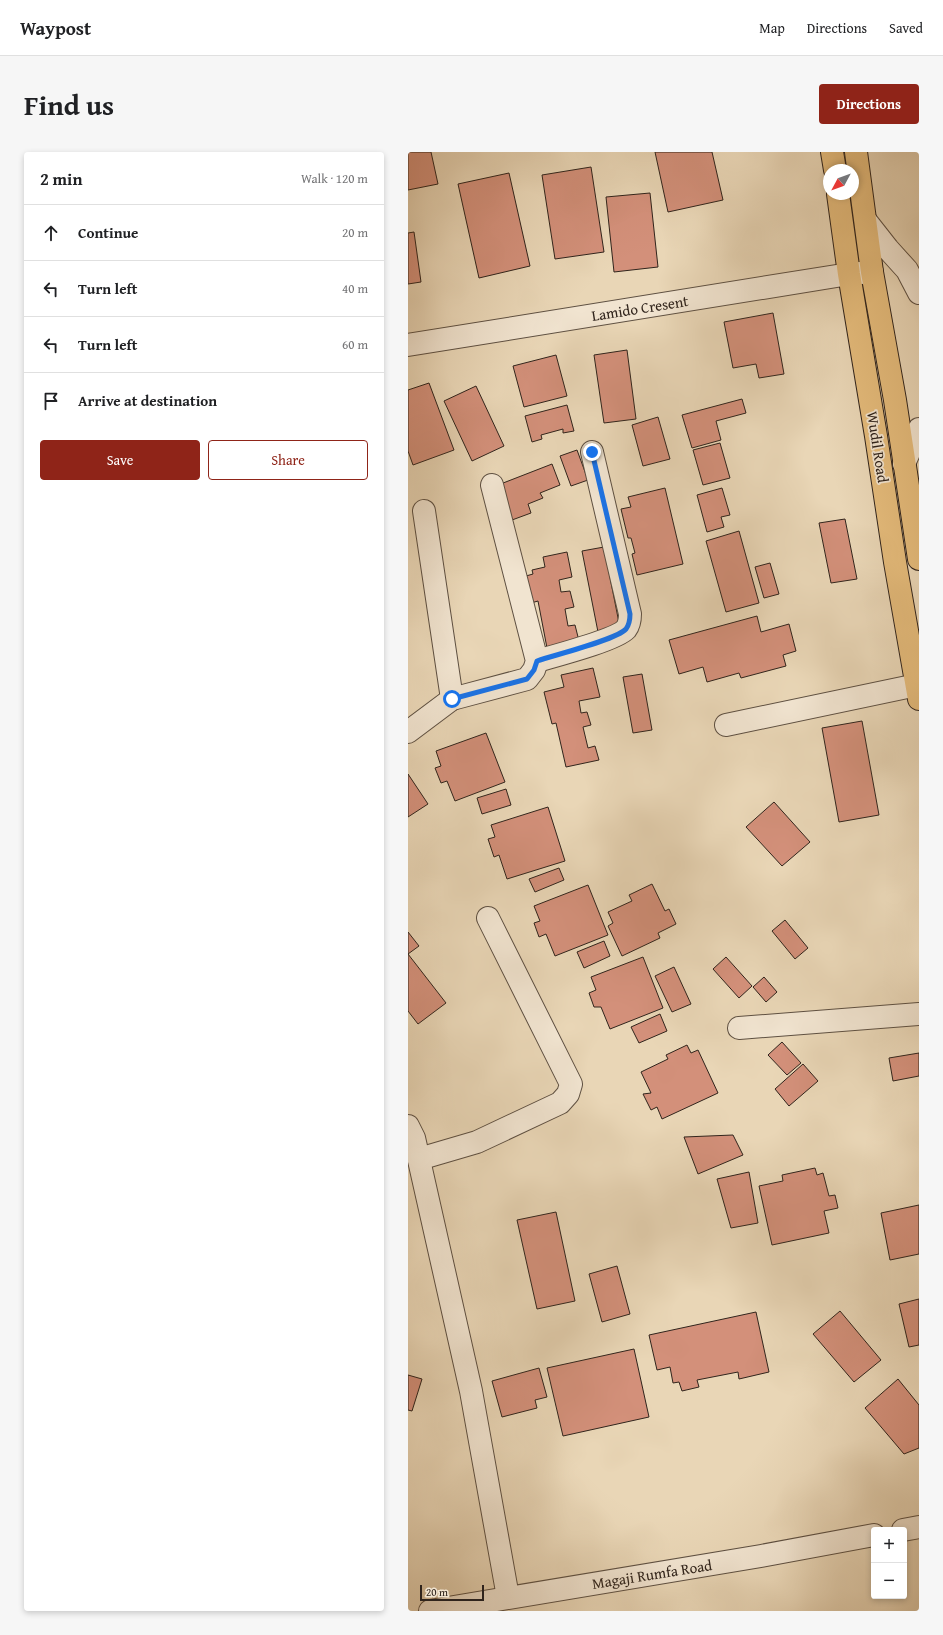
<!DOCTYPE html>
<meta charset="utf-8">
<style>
:root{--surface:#fff;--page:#f6f6f6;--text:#202124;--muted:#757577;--line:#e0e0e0;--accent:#8f2418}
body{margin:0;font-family:"Gentium Book Plus",serif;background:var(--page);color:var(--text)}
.controls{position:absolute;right:12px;bottom:12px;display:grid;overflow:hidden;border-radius:4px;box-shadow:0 2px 6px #0003}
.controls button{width:36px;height:36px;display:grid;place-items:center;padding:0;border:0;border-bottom:1px solid var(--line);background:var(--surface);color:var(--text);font:20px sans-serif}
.compass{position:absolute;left:415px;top:12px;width:36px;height:36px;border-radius:50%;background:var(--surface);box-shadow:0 2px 6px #0003;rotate:229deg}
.scale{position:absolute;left:12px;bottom:10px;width:64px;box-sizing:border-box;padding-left:4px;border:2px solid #30241c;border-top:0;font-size:11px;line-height:14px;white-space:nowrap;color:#30241c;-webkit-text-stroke:3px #f1e4d0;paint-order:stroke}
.stop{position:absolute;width:12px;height:12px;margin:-9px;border:3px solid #1a73e8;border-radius:50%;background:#fff}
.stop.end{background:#1a73e8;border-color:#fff;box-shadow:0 1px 4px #0008}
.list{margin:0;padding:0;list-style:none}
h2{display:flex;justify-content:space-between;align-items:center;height:52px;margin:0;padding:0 16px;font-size:17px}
h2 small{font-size:13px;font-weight:400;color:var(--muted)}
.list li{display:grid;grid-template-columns:26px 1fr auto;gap:12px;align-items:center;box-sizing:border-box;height:56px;padding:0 16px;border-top:1px solid var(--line)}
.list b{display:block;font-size:15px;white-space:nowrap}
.list em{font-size:13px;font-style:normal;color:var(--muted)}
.actions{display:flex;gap:8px;padding:12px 16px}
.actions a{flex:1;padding:9px 0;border:1px solid var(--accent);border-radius:4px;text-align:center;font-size:14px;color:var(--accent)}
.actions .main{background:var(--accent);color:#fff}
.icon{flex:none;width:22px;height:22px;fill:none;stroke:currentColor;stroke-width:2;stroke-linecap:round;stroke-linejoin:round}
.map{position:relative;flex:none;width:511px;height:1459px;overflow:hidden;border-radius:4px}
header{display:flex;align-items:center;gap:24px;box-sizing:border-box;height:56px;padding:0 20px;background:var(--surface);border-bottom:1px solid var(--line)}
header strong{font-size:19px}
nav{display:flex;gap:22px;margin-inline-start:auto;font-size:14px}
.intro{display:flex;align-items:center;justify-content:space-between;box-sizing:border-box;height:96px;padding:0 24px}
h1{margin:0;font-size:28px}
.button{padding:10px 18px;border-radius:4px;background:var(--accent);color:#fff;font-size:14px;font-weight:700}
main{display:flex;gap:24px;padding:0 24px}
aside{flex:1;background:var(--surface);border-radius:4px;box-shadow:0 2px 6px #0003}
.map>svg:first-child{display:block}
</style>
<header>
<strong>Waypost</strong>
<nav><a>Map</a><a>Directions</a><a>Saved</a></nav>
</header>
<div class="intro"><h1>Find us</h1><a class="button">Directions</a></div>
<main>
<aside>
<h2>2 min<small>Walk · 120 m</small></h2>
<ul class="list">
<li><svg class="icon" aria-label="ahead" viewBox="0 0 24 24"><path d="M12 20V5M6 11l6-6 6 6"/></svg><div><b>Continue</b></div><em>20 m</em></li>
<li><svg class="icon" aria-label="left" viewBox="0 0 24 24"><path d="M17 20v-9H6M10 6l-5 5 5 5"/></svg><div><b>Turn left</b></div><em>40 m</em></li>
<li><svg class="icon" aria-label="left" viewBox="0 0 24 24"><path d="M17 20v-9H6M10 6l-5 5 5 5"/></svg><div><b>Turn left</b></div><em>60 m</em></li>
<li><svg class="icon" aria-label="arrive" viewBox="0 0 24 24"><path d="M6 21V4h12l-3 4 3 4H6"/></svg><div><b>Arrive at destination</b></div></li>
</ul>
<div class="actions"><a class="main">Save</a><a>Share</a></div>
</aside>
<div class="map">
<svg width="511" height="1459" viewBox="0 0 511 1459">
<rect width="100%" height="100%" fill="#e9d6b6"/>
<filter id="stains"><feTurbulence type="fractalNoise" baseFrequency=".005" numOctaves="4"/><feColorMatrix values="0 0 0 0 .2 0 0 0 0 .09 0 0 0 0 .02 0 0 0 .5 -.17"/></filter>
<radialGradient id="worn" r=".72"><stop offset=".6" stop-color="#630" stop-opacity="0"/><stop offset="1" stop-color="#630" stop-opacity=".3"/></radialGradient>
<!-- building -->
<g fill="#d3907a" stroke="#30241c">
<path d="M0,0H23L30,32L0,38Z"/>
<path d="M247,0H304L315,48L260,60Z"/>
<path d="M183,15L196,100L147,107L134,23Z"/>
<path d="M101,21L122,114L71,126L50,32Z"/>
<path d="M242,41L250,115L206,120L198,45Z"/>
<path d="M6,80L13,130L0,132V81Z"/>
<path d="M365,161L376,222L351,226L348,212L325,216L316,170Z"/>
<path d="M219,198L228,267L196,271L186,203Z"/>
<path d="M148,203L159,244L116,255L105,214Z"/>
<path d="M21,231L46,298L5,313L0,299V238Z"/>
<path d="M68,234L96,294L64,309L36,249Z"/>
<path d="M334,247L338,261L308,269L313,288L284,296L274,263Z"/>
<path d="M159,253L166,279L155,281V277L133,283L134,287L124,290L117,264Z"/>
<path d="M250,265L262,307L235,314L224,273Z"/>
<path d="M312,291L322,326L295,333L285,298Z"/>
<path d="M169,298L180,328L163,334L152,304Z"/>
<path d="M144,312L152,333L132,341L135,346L120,352L123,361L104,368L90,333Z"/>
<path d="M257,336L275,412L229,423L224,402L227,401L223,386H220L213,357L223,355L220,345Z"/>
<path d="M314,336L322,363L313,365L316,375L299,380L289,343Z"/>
<path d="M437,367L449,427L423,431L411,371Z"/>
<path d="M331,379L351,451L318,460L298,389Z"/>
<path d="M196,395L212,476L190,480L174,399Z"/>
<path d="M159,400L164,425L151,428L153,440L162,439L166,455L157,457L160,474L167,473L171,489L139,496L130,449L123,451L118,424L125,422L124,418L137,415L135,405Z"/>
<path d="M362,411L371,442L356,446L347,415Z"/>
<path d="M349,464L353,480L381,472L388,499L375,503L378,514L333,526L331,521L299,530L295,515L271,522L261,488Z"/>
<path d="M185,516L192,545L171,549L173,561L179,560L183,573L175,575L180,596L187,594L191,608L158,615L148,571L144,572L136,540L156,535L153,523Z"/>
<path d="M234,522L244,578L225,581L215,525Z"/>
<path d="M454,569L471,663L431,670L414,576Z"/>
<path d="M78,581L97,630L47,649L39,629L33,631L27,616L33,614L28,599Z"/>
<path d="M0,622L20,652L0,665Z"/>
<path d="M98,637L103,653L74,662L69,646Z"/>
<path d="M366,650L402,690L374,714L338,675Z"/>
<path d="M140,655L157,709L99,727L91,703L86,705L80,687L87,685L83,673Z"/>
<path d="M151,716L156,728L127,740L121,727Z"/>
<path d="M244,732L257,759L261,757L268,772L250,781L252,786L214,804L200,774L205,771L200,760L224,749L221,743Z"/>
<path d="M180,733L200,783L147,804L138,782L131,785L126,771L132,769L126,754Z"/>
<path d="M377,768L400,796L387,807L364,779Z"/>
<path d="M0,780L11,794L0,802Z"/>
<path d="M196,789L202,804L176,816L169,800Z"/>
<path d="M0,802L38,851L10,872L0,859Z"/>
<path d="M235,805L255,856L202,877L193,855H186L181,841L188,838L183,825Z"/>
<path d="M318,805L344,834L331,846L305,817Z"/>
<path d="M266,815L283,852L264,860L247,824Z"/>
<path d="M356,825L369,840L358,850L345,835Z"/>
<path d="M252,862L259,879L231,891L223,875Z"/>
<path d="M374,890L393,911L379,923L360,903Z"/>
<path d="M279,893L283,901L290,898L310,941L254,967L249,955L243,958L235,942L243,941L233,920L260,907L258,903Z"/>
<path d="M511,901V924L485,929L481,906Z"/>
<path d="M395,912L410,929L381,954L367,937Z"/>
<path d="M325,983L335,1003L290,1022L276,985Z"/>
<path d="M407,1016L409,1023L415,1021L421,1044L427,1043L430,1056L416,1059L421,1081L364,1093L351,1034L375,1029L374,1023Z"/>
<path d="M341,1020L350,1071L323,1076L309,1027Z"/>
<path d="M511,1053V1102L482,1108L473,1061Z"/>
<path d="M148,1060L167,1149L129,1157L109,1068Z"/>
<path d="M209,1114L222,1162L194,1170L181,1122Z"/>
<path d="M511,1147V1193L501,1195L491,1152Z"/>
<path d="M432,1159L473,1208L446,1230L405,1182Z"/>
<path d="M348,1160L361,1220L331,1227L330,1220L289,1228L291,1235L274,1239L271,1230L265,1231L262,1215L249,1218L241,1183Z"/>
<path d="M226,1197L241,1265L155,1284L139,1216Z"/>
<path d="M131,1216L139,1245L127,1248L129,1256L94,1265L84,1229Z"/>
<path d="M0,1223L14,1227L4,1259L0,1258Z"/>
<path d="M490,1227L511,1253V1296L496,1302L457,1256Z"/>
</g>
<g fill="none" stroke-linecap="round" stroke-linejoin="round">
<!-- minor casing -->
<g stroke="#5e5042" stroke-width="24">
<g id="minor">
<path d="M458,69L480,97L499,118L511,141"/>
<path d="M0,193L441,122L464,120"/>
<path d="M496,312L511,277"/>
<path d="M16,359L44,547"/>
<path d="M129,509C146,504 208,488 218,477C221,473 222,467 222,462L184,300"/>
<path d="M318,573L509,533"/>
<path d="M0,580L44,547L119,527L126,518L129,509L84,333"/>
<path d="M331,876L511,862"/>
<path d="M0,974L6,986L63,1239L100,1445"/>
<path d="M11,1007L69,990L152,951L160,942L163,932L80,766"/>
<path d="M495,1378L511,1375"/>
<path d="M22,1459L353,1404L466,1383"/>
</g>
</g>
<!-- major casing -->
<g stroke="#30241c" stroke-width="24">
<g id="major">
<path d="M424,0L427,18"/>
<path d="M448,0L464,120L487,248L511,407"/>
<path d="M430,42L441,122L468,284L487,410L511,547"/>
</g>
</g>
<!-- minor -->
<use href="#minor" stroke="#f1e4d0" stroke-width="22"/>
<!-- major -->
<use href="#major" stroke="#e4bb7b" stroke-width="22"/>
</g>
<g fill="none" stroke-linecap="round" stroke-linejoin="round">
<!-- route -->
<path stroke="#1a73e8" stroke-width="5" d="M44,547L119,527L126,518L129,509C146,503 208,488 218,477C221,473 222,467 222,462L184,300"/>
</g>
<g text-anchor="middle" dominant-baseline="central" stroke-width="3.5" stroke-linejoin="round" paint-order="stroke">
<!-- street labels -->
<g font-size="15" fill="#30241c" stroke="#f1e4d0">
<text transform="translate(232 156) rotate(-9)">Lamido Cresent</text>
<text transform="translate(470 295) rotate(81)">Wudil Road</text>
<text transform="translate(244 1422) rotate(-9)">Magaji Rumfa Road</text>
</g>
</g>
<rect width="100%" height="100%" filter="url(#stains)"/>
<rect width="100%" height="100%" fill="url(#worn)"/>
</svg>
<div class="controls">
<button>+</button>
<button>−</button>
</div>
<svg class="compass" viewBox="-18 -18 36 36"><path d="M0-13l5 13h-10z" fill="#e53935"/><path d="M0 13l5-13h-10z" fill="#757577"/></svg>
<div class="scale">20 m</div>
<div class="stop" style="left:44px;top:547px"></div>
<div class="stop end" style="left:184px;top:300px"></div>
</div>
</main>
